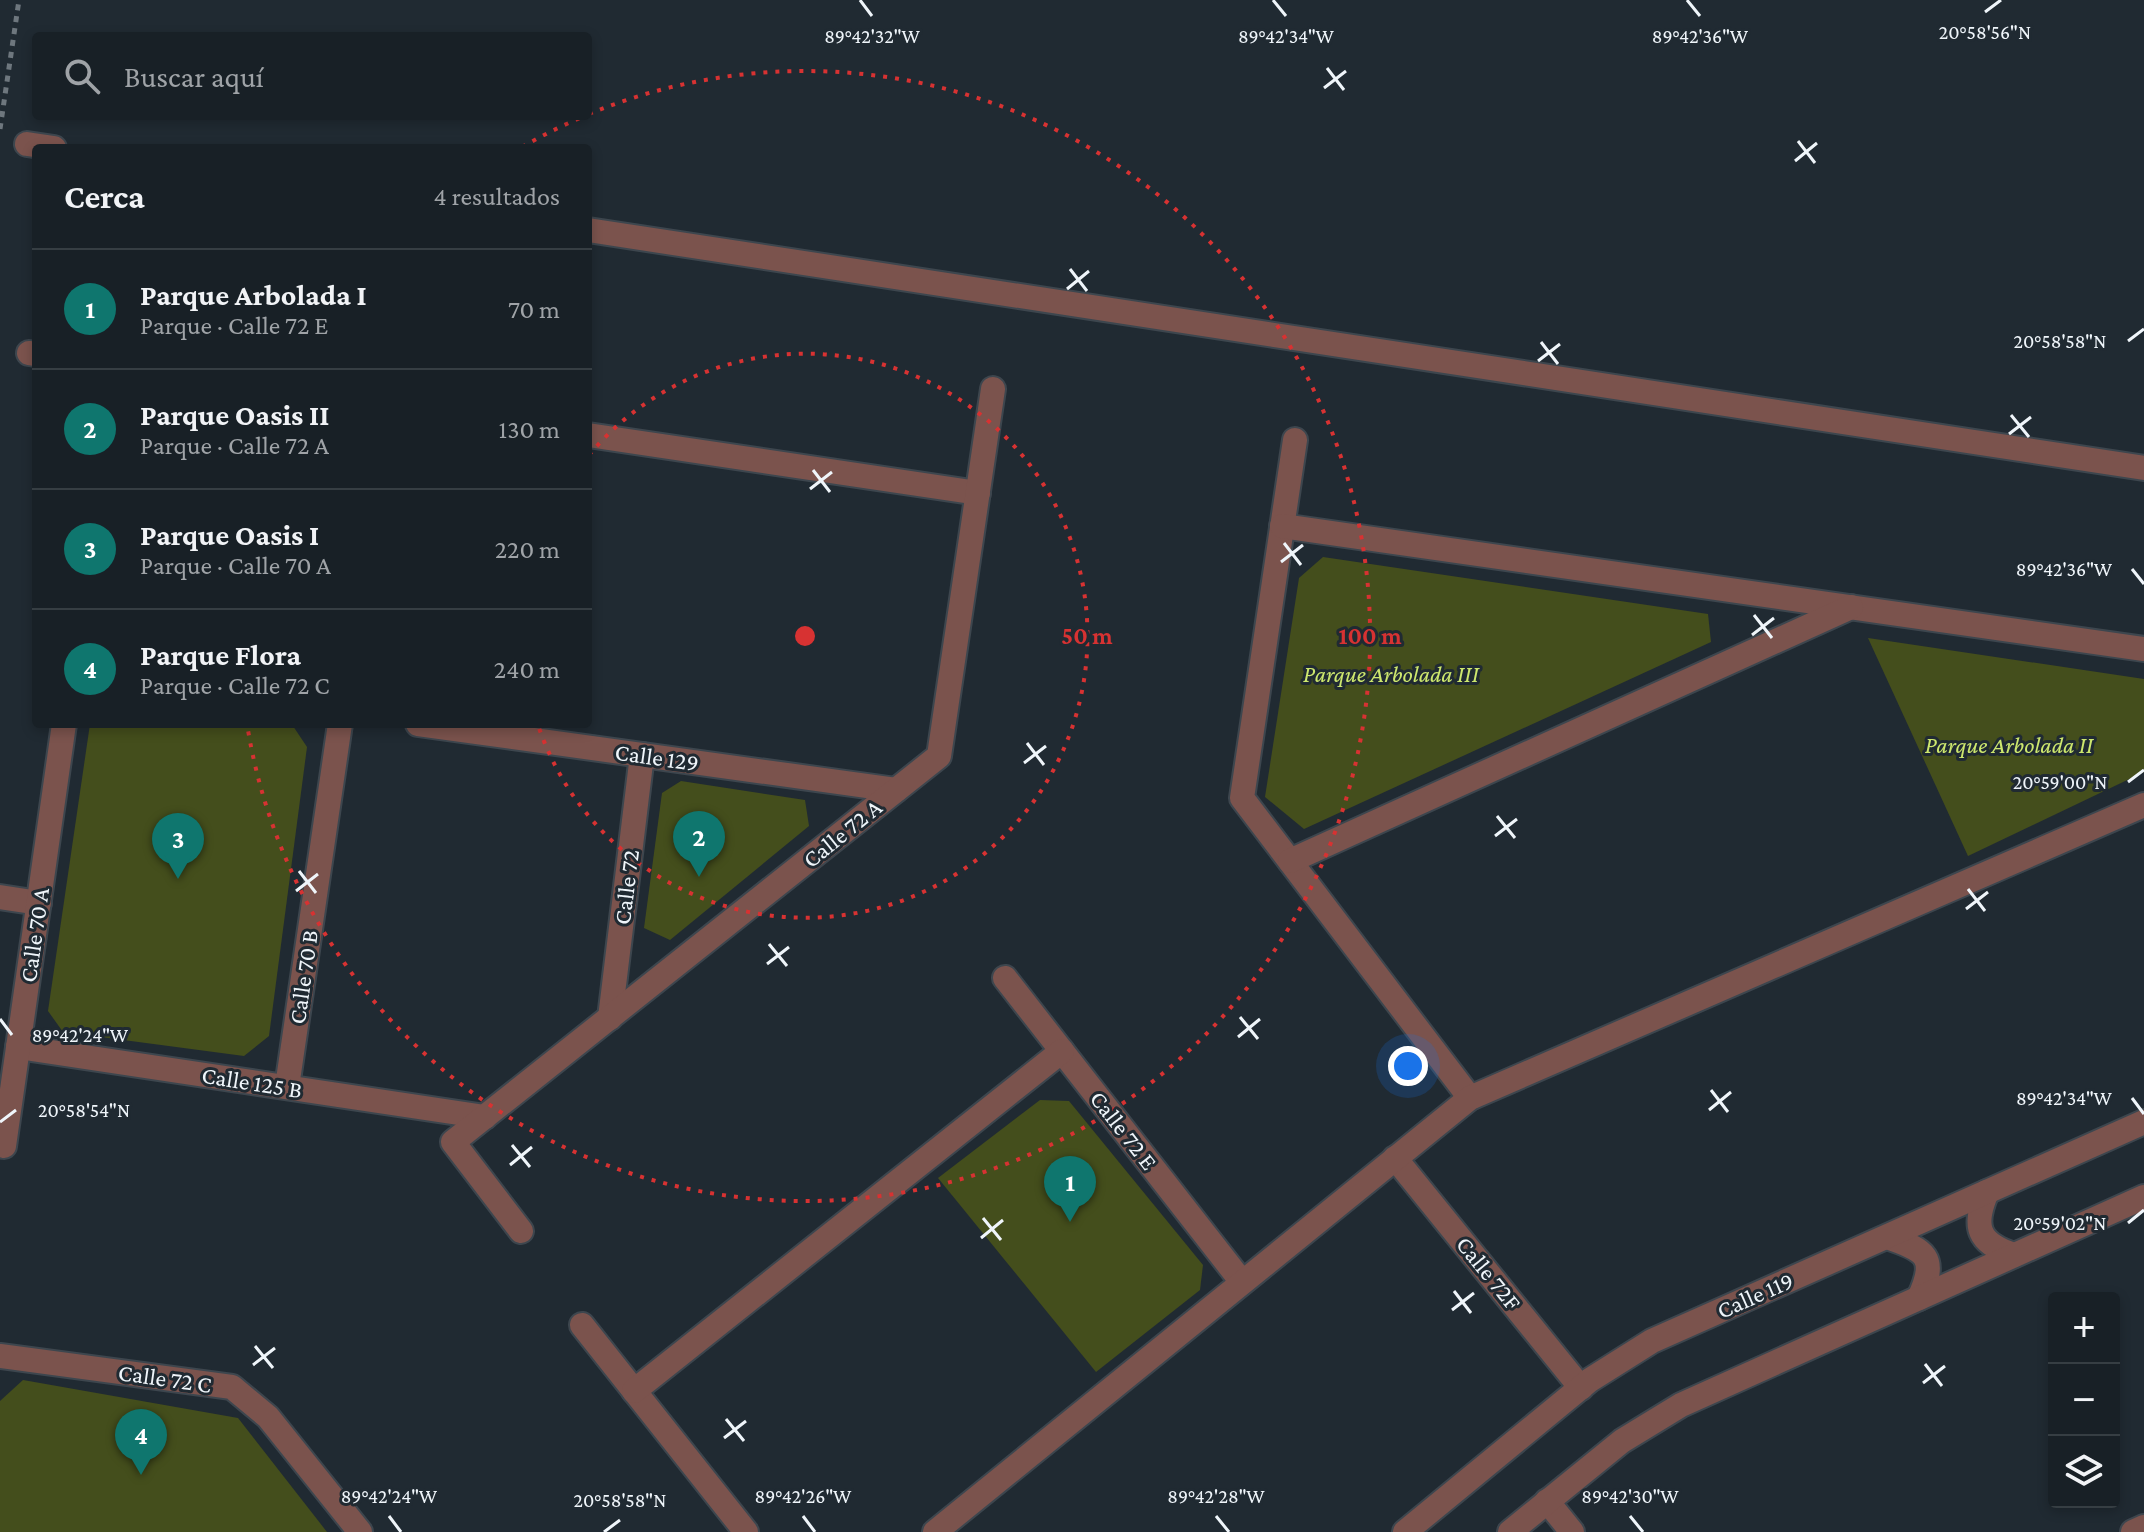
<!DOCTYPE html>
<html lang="es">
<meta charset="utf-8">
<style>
:root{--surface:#182026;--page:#21282e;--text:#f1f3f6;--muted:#9fa3a7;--line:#363e43;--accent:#0f766e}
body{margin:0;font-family:"Crimson Pro",serif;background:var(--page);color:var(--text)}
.controls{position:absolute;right:24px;bottom:24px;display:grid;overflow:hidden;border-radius:8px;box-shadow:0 4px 12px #0003}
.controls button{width:72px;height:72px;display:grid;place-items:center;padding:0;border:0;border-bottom:2px solid var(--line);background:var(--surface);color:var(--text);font:40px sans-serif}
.you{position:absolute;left:1408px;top:1066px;width:28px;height:28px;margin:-20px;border:6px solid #fff;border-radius:50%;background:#1a73e8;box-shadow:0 0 0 12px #1a73e833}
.badge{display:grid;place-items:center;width:52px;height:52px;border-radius:50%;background:var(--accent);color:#fff;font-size:26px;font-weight:700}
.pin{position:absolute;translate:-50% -66px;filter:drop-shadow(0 2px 4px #0008)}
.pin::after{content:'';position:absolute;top:42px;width:28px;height:24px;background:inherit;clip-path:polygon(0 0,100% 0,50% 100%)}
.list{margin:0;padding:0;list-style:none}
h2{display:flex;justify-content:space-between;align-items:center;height:104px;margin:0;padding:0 32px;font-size:34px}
h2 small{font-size:26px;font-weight:400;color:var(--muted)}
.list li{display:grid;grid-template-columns:52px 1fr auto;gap:24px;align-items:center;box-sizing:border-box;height:120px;padding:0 32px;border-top:2px solid var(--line)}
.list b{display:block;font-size:30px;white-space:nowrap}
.list p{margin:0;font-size:26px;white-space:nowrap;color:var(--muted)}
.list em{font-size:26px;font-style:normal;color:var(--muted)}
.icon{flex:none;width:44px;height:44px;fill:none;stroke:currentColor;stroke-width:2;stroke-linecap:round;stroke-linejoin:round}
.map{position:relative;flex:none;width:2144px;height:1532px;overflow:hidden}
.search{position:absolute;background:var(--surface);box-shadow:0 4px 12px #0003;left:32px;top:32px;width:560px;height:88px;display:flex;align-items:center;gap:20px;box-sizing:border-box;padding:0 28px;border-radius:8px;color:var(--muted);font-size:30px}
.panel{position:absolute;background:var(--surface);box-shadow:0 4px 12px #0003;left:32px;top:144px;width:560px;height:584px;border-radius:8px}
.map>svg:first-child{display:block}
</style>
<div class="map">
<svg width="2144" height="1532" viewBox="0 0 2144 1532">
<rect width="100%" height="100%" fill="#202a32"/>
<!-- green -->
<g fill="#444e1c">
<path d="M1323,557L1708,614L1711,642L1304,829L1265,797L1299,578Z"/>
<path d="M1868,638L2144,679V772L1968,856Z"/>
<path d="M90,724H276L293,726L307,747L269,1036L244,1056L63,1032L48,1011Z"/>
<path d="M681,781L805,800L809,826L670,940L644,928L662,793Z"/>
<path d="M1040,1100L1069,1101L1203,1265L1200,1290L1096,1372L938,1178Z"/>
<path d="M23,1380L238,1418L327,1532H0V1401Z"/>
</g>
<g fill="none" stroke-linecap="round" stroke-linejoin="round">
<!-- minor casing -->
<g stroke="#3d464e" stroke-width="28">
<g id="minor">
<path d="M27,144L54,148"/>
<path d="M588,230L2144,468"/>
<path d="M29,353L36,354"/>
<path d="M588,435L978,493"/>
<path d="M1295,440L1242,798L1470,1098"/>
<path d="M1282,526L2144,649"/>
<path d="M418,724L896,790"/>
<path d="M1290,861L1851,607"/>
<path d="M0,897L39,903"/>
<path d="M1005,978L1242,1282"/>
<path d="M610,1018L642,755"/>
<path d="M18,1047L485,1117"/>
<path d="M287,1087L340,724"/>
<path d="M4,1146L64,724"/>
<path d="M1395,1158L1581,1388"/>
<path d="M521,1231L453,1142L939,756L993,389"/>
<path d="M582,1325L746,1532"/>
<path d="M0,1356L232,1387L268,1417L360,1532"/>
<path d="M634,1391L1062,1051"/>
<path d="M1547,1501L1572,1532"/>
<path d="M935,1532L1470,1098L2144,805"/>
<path d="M2133,1532L2144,1527"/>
</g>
</g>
<!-- tertiary casing -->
<g stroke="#3d464e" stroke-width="28">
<g id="tertiary">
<path d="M1987,1192C1972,1227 1978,1243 2014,1255"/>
<path d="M1887,1237C1926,1250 1938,1257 1919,1298"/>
<path d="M1405,1532L1590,1380L1652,1341L2144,1122"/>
<path d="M1510,1532L1622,1441L1681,1405L2144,1197"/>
</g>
</g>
<!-- path -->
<path stroke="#6e777e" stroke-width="5" stroke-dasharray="6 6" stroke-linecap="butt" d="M0,129L19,0"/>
<!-- minor -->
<use href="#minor" stroke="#7b534d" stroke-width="24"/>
<!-- tertiary -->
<use href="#tertiary" stroke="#7b534d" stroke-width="24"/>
</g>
<!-- ticks -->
<path fill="none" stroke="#eff5fa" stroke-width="3" d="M860,0L872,16M1273,0L1286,16M1687,0L1700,16M1985,12L2001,0M1327,68L1344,90M1324,88L1346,71M1798,141L1815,163M1795,161L1817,143M1070,269L1087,291M1067,289L1089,271M2128,341L2144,329M1541,342L1558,364M1538,361L1560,344M2011,415L2029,437M2009,434L2031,417M813,470L830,492M810,489L832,472M1284,543L1301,565M1281,562L1303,545M2132,569L2144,584M1754,615L1772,638M1752,635L1774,618M1027,743L1044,765M1024,763L1046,746M2128,782L2144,770M1497,816L1515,838M1495,836L1517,819M299,871L316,893M1968,889L1985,911M296,891L318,874M1966,909L1988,892M769,944L787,966M767,964L789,947M1240,1017L1258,1039M0,1019L12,1035M1238,1037L1260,1019M1711,1090L1728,1112M2132,1098L2144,1114M1709,1110L1731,1092M0,1122L16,1110M512,1145L530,1167M510,1165L532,1147M983,1218L1001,1240M2128,1223L2144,1210M981,1238L1003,1220M1454,1291L1471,1313M1452,1310L1474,1293M255,1346L273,1368M1925,1364L1942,1386M253,1365L275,1348M1923,1383L1945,1366M726,1419L744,1441M724,1438L746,1421M389,1516L401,1532M803,1516L815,1532M1216,1516L1229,1532M1630,1516L1643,1532M604,1532L620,1520"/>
<!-- distance rings -->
<g fill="none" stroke="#d73232" stroke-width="4" stroke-dasharray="4 8">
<path d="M589 455A282 282 0 1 1 538 725"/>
<path d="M522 147A565 565 0 0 1 580 118M589 114A565 565 0 1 1 247 724"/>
</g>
<g text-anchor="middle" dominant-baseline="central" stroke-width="6" stroke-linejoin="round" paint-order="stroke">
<!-- park labels -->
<g font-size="24" font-style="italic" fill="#cee86e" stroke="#202a32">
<text x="1391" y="673">Parque Arbolada III</text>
<text x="2009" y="744">Parque Arbolada II</text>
</g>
<!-- street labels -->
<g font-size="24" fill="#eff5fa" stroke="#202a32">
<text transform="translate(657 757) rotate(8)">Calle 129</text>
<text transform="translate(842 833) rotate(-39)">Calle 72 A</text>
<text transform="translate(626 887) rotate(-83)">Calle 72</text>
<text transform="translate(34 935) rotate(-82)">Calle 70 A</text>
<text transform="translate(303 977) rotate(-82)">Calle 70 B</text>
<text transform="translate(252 1082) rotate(9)">Calle 125 B</text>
<text transform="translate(1124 1130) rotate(52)">Calle 72 E</text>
<text transform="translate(1489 1273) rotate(51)">Calle 72F</text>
<text transform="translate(1755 1295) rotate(-24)">Calle 119</text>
<text transform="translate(165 1378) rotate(8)">Calle 72 C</text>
</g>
</g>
<g font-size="20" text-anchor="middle" fill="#eff5fa" stroke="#202a32" stroke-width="6" stroke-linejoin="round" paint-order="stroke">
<text x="1985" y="39">20°58'56"N</text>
<text x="872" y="43">89°42'32"W</text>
<text x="1286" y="43">89°42'34"W</text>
<text x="1700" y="43">89°42'36"W</text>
<text x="2060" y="348">20°58'58"N</text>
<text x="2064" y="576">89°42'36"W</text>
<text x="2060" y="789">20°59'00"N</text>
<text x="80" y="1042">89°42'24"W</text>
<text x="2064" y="1105">89°42'34"W</text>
<text x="84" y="1117">20°58'54"N</text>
<text x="2060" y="1230">20°59'02"N</text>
<text x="389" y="1503">89°42'24"W</text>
<text x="803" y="1503">89°42'26"W</text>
<text x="1216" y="1503">89°42'28"W</text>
<text x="1630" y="1503">89°42'30"W</text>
<text x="620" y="1507">20°58'58"N</text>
</g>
<circle cx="805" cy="636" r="12" fill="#d73232" stroke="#202a32" stroke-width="4"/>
<g font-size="24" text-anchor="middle" font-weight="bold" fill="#d73232" stroke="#202a32" stroke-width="6" stroke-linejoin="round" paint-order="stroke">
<text x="1087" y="644">50 m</text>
<text x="1370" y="644">100 m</text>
</g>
</svg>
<div class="controls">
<button>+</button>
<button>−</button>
<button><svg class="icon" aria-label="layers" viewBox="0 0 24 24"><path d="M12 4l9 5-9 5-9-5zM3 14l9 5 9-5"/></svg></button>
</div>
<div class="you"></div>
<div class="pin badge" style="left:1070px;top:1222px">1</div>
<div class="pin badge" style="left:699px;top:877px">2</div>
<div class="pin badge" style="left:178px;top:879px">3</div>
<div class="pin badge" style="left:141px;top:1475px">4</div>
<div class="search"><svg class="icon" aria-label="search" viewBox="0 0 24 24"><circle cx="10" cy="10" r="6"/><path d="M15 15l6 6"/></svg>Buscar aquí</div>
<section class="panel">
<h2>Cerca<small>4 resultados</small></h2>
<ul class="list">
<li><span class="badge">1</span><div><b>Parque Arbolada I</b><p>Parque · Calle 72 E</p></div><em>70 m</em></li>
<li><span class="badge">2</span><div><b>Parque Oasis II</b><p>Parque · Calle 72 A</p></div><em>130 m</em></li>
<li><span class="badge">3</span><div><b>Parque Oasis I</b><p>Parque · Calle 70 A</p></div><em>220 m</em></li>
<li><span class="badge">4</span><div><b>Parque Flora</b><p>Parque · Calle 72 C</p></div><em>240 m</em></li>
</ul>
</section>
</div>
